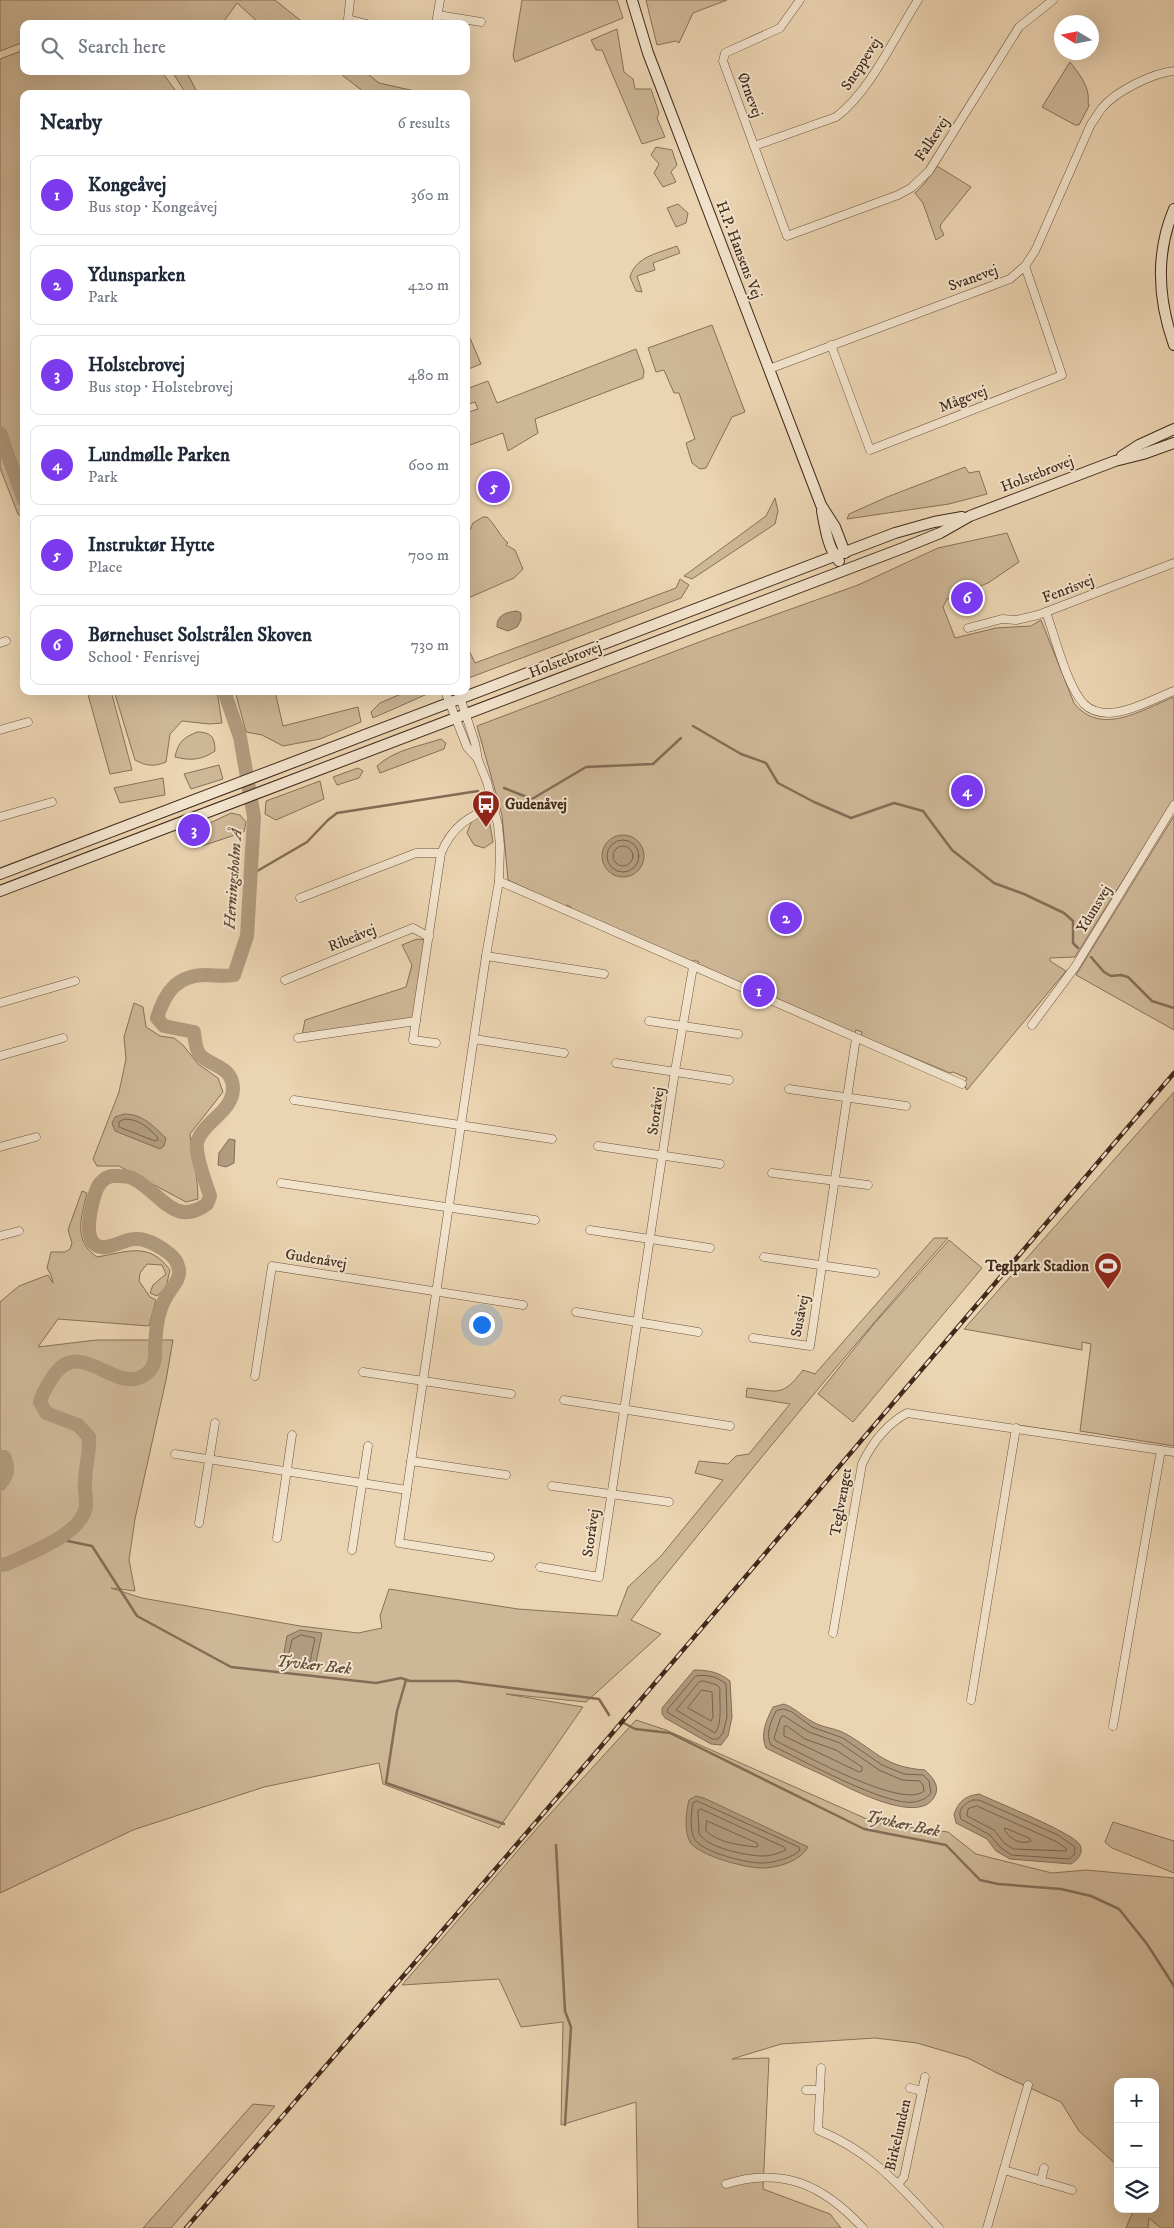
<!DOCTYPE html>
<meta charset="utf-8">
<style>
:root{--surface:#fff;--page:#f6f6f7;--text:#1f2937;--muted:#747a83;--line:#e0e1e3;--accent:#7c3aed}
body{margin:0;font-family:"IM FELL DW Pica",serif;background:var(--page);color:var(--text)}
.controls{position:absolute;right:15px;bottom:15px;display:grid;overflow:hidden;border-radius:10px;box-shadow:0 5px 20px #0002}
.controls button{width:45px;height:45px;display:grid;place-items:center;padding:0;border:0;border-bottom:1px solid var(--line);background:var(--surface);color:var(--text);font:25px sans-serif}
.compass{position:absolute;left:1054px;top:15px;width:45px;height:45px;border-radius:50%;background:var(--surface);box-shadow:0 5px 20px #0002;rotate:280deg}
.you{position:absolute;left:481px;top:1324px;width:18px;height:18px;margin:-12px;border:4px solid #fff;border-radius:50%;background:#1a73e8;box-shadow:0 0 0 8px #1a73e833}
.badge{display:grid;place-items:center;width:32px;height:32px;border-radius:50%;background:var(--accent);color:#fff;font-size:16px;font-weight:700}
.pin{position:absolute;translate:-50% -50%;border:2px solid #fff;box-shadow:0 1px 5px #0006}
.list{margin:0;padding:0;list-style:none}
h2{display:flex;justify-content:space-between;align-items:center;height:65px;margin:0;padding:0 20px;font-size:21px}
h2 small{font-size:16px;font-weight:400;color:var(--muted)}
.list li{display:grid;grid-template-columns:32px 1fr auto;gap:15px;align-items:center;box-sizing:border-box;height:80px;margin:0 10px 10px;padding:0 10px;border:1px solid var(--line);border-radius:10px}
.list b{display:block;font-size:19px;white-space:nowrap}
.list p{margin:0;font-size:16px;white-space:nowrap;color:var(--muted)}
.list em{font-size:16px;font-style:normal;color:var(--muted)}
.icon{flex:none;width:28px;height:28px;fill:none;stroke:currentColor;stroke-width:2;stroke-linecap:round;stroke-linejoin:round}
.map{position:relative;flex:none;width:1174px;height:2228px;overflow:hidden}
.search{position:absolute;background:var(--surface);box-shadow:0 5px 20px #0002;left:20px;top:20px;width:450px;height:55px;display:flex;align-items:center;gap:12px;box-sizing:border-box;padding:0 18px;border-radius:10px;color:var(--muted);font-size:19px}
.panel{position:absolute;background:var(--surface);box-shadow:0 5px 20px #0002;left:20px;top:90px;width:450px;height:605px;border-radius:10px}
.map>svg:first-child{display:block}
</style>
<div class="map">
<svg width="1174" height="2228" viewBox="0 0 1174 2228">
<rect width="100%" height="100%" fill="#ebd4b1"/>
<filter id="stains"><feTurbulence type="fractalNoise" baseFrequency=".004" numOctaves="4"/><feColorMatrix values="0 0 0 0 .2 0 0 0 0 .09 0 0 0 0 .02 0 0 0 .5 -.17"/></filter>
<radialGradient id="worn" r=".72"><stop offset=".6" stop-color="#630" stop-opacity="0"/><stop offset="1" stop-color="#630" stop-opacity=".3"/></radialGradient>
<!-- green -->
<g fill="#ceb797" stroke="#877058">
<path d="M0,0H275L305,24H260L237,3L222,24H24V42L0,51Z"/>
<path d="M522,0H617L623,18L515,62L513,56Z"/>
<path d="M646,0H727L693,13L679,43L676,41L657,45Z"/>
<path d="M617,29L624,72L633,79L635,89H651L659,113L657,118L665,137L642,144L602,50H596L591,40Z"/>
<path d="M24,50V71H161L178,94H24V418L21,419L24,428V520L18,514L0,468V59Z"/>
<path d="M1070,62C1077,71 1086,82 1088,94C1089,99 1087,101 1089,106L1079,125H1075L1042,107Z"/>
<path d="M172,71H186L198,94H186Z"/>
<path d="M337,71H364L379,83L428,94H364V92Z"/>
<path d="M656,147L672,150L677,165L671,172L676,182L663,187L654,173L659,164L651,155Z"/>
<path d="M937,166L971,187L941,224L940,227L944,235L936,240L923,203L915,193L924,184Z"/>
<path d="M678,204L688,213L686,223L676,227L667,208Z"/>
<path d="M677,246L680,253L653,263L655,270L637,276L642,292L636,291L630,277C636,256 659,253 677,246Z"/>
<path d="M712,325L745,412L732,417L706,468L700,469L692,463L686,443L695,439L679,393H674L664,370L656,372L648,348Z"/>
<path d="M470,338L481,364L466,370V340Z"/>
<path d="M636,349L644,371L643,378L535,419L538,433L508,451L503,433L470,445L466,443V413L478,409L475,402L466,405V389L488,381L497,403Z"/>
<path d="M965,467L969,473L979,471L987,494L949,504L847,519L849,514L887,497Z"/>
<path d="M775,498L778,511L775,524L692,579L684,576L766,516Z"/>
<path d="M483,517H487C495,524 499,535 508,543L506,545L515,550L523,569L514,578L466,599V533L470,530L473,523Z"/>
<path d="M1007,533L1019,562L988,583L947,599L943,607L955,638L996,628L1031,626L1041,620L1074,703C1101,737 1141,710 1174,697V799L1076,955L1075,957L1050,958V961L1066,971L967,1090L964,1085L967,1078L953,1072L950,1073L861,1036L862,1032L856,1030L855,1033L698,964L699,962L694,960L693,962L570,909L571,907L567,905L565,907L508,880L502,815L477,726L710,638L858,585L938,548Z"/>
<path d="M680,579L689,585L681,598L466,679V644L475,663L676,588Z"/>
<path d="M87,691H111L132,770L110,774Z"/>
<path d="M114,691H217L222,723L209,724L182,721L170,734L166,762C154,767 146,766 135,760Z"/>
<path d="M235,691H275L283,726L358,707L361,722L320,739L283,746L262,735L246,732Z"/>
<path d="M408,691H434L373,718L371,712L380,703Z"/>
<path d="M197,732C211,732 215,737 215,751C202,760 191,761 175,757C178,742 183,738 197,732Z"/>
<path d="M441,739L446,743L444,749L380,773L377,766C394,750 420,746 441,739Z"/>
<path d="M219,765L223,779L191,789L184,774Z"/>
<path d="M358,768L363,771L359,778L337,785L333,777Z"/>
<path d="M163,778L165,795L120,803L114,788Z"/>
<path d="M320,781L324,799L276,820L265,814L266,801Z"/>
<path d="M231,813L240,815L246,822L244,832L196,848L191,832Z"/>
<path d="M488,813L493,842L484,848L474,845L467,833L472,820Z"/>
<path d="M1174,816V1030L1076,975Z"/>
<path d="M417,939L425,940L414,1020L302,1035L305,1020L406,987L412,965L402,945Z"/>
<path d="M134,1003L143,1007L146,1027L160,1036L174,1038L183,1045L198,1064L218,1078L223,1092L190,1134C192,1156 198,1177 198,1199L186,1202L119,1166H97L93,1159L119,1092L126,1059L124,1037Z"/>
<path d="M1174,1092V1446L1080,1431L1091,1344L1082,1342V1350L964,1329Z"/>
<path d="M82,1191L87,1193C81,1218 73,1241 97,1257C127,1252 149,1241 170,1270L166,1287L157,1296L150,1293L153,1285L166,1274L162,1265L147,1264L140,1273L139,1281L150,1297L156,1300L149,1326L58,1319L38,1347L96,1340H173L166,1380L135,1519L129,1560L135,1591L111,1588L142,1598L300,1626L358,1633L382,1628L380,1616L389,1589L518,1609L617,1616L628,1587L661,1556L723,1480L695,1473L699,1461L728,1464L736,1456L749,1454L790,1404L746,1397L747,1388C778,1391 782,1398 803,1370L815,1374L934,1238H948C847,1351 751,1470 655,1588L631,1620L661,1634L586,1702L506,1694L583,1707L499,1828L383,1784L379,1763L264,1787L133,1830L0,1893V1302L19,1286L48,1275L53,1283L51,1275L47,1268L51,1252H65L70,1249L72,1243L68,1230Z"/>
<path d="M949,1240L982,1268L853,1422L818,1394L873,1325Z"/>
<path d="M636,1720L666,1730L876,1823L948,1832L976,1854L1052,1873L1086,1870L1174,1878V2228H1161L1149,2218L1148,2228H1126L1134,2209H1155V2082H1118V2166L1079,2131L1061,2102L997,2073L968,2058L917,2043L875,2038L781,2044L732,2059L769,2058L763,2189L830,2214L841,2228H638L636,2102L561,2125L563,2022L521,2027L499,1979L402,1985L539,1826Z"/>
<path d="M1113,1822L1174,1841V1873L1112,1848L1105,1842Z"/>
<path d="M253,2104L275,2106L171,2228H143Z"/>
</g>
<!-- water -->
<g fill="#b19a7e" stroke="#846c56">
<path d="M517,611L521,613V620L517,627L508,631L497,627C496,615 507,612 517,611Z"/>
<circle cx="623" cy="856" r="21"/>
<path d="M124,1114C143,1114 153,1126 166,1138L164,1146L160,1149L115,1131L112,1123L115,1117Z"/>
<path d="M229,1139L235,1140L234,1163L226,1167L218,1165L219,1153Z"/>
<path d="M300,1630L322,1633L315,1668L289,1663L284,1653L287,1636Z"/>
<path d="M694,1670C708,1670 719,1672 730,1681L732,1717L728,1736L721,1745L711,1744L665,1718L662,1714V1708Z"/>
<path d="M784,1704C795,1708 802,1716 813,1722C823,1728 836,1728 846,1734C878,1752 884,1767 925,1770C931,1776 939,1784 936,1793C924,1830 845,1786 825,1776C805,1767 786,1758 766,1748C760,1734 766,1721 773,1707Z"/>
<path d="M979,1794C996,1802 1074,1833 1080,1845C1084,1853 1077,1861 1071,1864L1010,1859L996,1851L987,1839L956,1823L954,1814C959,1801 965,1796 979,1794Z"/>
<path d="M696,1796L704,1798L808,1847C800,1861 780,1867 765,1868C748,1869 699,1856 690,1842C684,1831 686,1812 689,1800Z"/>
</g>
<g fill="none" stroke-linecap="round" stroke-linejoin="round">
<!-- shore -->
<g stroke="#78614c" stroke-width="1">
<circle cx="623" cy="856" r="16"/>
<circle cx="623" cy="856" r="10"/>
<path d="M125,1119C139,1119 149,1128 158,1138V1140L155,1141L119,1127V1122Z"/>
<path d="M301,1635L315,1638L310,1662L293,1659L289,1653L292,1640Z"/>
<path d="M696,1676C707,1674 718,1677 726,1684L727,1717L723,1733L718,1739H712L667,1712L668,1709Z"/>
<path d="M704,1681L717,1685L720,1688C719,1701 723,1723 715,1733L676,1710L699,1682Z"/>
<path d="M702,1690L712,1692L713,1717L711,1721L688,1708Z"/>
<path d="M784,1709L792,1712L812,1727L843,1738L882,1765L904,1774L923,1775L929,1781L931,1793C927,1798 921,1801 914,1802C887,1807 800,1759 771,1745C765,1734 771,1721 776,1711Z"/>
<path d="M784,1716L809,1732L840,1743L879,1770L902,1780L920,1781L923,1785L924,1791C902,1810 802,1753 776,1741L774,1738L781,1717Z"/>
<path d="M787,1726L805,1739L836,1750L862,1767V1771L859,1772L784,1736V1727Z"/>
<path d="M973,1800H979L1058,1835L1075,1847L1074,1855L1069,1859L1011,1855L1000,1847L990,1835L961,1819C957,1809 965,1803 973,1800Z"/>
<path d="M697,1801L799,1847L800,1850C792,1858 776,1862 764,1863C749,1864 706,1853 696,1841C689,1833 691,1813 693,1803Z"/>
<path d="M977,1806L1055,1841L1066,1848V1851L1013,1849L1004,1843L994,1830L967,1816L968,1809Z"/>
<path d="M701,1809L784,1847L786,1850C780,1853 770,1856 763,1856C748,1856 706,1848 699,1833L698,1811Z"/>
<path d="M707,1821L757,1843L758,1846L756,1847C740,1845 718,1843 706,1831Z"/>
<path d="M1005,1828L1029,1838L1031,1841C1020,1845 1012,1840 1005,1831Z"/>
</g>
<!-- stream -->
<g stroke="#846c56" stroke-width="2.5">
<path d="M693,726L741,754L766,763L778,783L814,802L851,818L894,803L923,811L952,850L994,883L1024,894L1064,913L1073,921V943L1078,948"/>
<path d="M504,788L532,799L586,767L653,764L681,738"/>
<path d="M252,874L307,842L328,820L337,813L478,791"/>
<path d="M1091,957L1104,972L1111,976L1121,975L1128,977L1152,1001L1174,1008"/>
<path d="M58,1539L92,1546L137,1616L231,1667L376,1683L401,1678L410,1681H457L599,1699L609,1715"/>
<path d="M406,1680L397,1711L386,1783L504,1824"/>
<path d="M622,1722L635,1729L670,1733L864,1829L946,1845L980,1880L998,1884L1061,1889L1091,1896L1119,1909L1147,1944L1174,1986"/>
<path d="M556,1845L565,2011L571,2027L565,2125"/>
</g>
<!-- river -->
<g stroke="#b19a7e" stroke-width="14">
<path d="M0,433L24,500"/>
<path d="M0,1457H4C9,1467 8,1476 0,1484"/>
<path d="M0,1565L7,1564C29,1553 83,1534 86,1506C87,1499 84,1491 85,1483C85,1467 90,1453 89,1437L78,1425L46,1413L40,1402C43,1391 48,1384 54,1375C81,1337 114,1393 143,1376C148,1373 153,1368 154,1362C156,1357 155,1351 155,1347C156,1330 157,1314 165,1299C170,1288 183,1279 178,1266C176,1258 169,1253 163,1249C155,1244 145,1238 135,1239C126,1239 116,1246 106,1247C79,1250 91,1207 95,1194C97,1186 103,1177 112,1176C119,1176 128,1175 134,1179C161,1193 174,1228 207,1204L210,1196C206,1183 195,1156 197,1143C202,1122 232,1113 233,1089C233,1066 210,1066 200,1055C195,1049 195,1039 194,1032L164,1026L157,1018C165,992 177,975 206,975C216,975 224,977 234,975L247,936L254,817L240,737L224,691"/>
</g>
<!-- street casing -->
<g stroke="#6b5340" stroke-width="9">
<g id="street">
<path d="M350,0L348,19L367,24"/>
<path d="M800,0L780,28L725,53L723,61L787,236L898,195L911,188L929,171L1019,27L1053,0"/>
<path d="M438,15L481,22"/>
<path d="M436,24L440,0"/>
<path d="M754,146L836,117C870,92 895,36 918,0"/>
<path d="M831,345L870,450L1062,375L1025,266"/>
<path d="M769,369L1010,279L1025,266L1035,251L1091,124C1095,119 1098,113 1102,108C1116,91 1153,73 1174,71"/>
<path d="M1046,612C1055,637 1067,686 1084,704C1090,710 1100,713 1109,713C1130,712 1154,699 1174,691"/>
<path d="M968,628L1002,619L1016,620L1038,615L1174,563"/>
<path d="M0,643L6,641"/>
<path d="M445,691L467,747L477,758"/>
<path d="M458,691L475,743L478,760L487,782L498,825L500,846L499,881L486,956L399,1543L490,1557"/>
<path d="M0,730L28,722"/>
<path d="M0,817L52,802"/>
<path d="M499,881L962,1084"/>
<path d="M300,898L416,853H441"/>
<path d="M486,956L604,974"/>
<path d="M285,980L413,928L429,937"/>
<path d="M0,1003L75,981"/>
<path d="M649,1021L738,1034"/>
<path d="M1032,1025L1075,967L1174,805"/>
<path d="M298,1038L416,1021"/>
<path d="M474,1039L564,1053"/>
<path d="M436,1043L413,1040L441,853C453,825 468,818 494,805"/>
<path d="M0,1056L63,1038"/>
<path d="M616,1063L729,1080"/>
<path d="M789,1089L906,1106"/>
<path d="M294,1100L552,1139"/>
<path d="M598,1146L720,1164"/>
<path d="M0,1147L36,1137"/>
<path d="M772,1173L868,1185"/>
<path d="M281,1183L535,1220"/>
<path d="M590,1230L710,1248"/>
<path d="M0,1236L19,1231"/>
<path d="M764,1257L875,1273"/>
<path d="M576,1312L698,1332"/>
<path d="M753,1338L810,1346L856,1038"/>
<path d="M363,1372L511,1394"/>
<path d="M255,1376L272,1266L523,1305"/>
<path d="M564,1400L730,1426"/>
<path d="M175,1454L407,1490"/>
<path d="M411,1461L506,1475"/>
<path d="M552,1486L669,1502"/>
<path d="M199,1523L215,1423"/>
<path d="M277,1538L292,1435"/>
<path d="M352,1550L368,1446"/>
<path d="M540,1567L599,1577L675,1071L693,967"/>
<path d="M833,1633L862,1464C872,1443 887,1424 907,1413L1174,1452"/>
<path d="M971,1700L1016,1428"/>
<path d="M1113,1726L1161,1450"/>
<path d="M821,2068L818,2130C872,2152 900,2186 939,2228"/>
<path d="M910,2088L922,2091"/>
<path d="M806,2090H820"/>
<path d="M1004,2170L1072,2190"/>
<path d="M1041,2181L1044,2168"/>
<path d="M726,2184C784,2166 824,2186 863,2228"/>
<path d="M898,2184L904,2177L925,2077"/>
<path d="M987,2228L1028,2085"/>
</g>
</g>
<!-- secondary casing -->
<g stroke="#40281a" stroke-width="12">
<g id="secondary">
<path d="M632,0L648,53L821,505L835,527L845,553"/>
<path d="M1174,209C1155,254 1158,300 1174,345"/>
<path d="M1122,456L1139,445L1174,429"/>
<path d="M822,511C825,527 828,549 839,561"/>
<path d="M0,874L895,533L934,522L962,517"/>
<path d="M0,891L903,548L940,533L970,516L1115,461L1143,454L1174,443"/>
</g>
</g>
<!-- street -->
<use href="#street" stroke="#f2e3cc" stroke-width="8"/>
<!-- secondary -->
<use href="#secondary" stroke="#f2e3cc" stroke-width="10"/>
<!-- rail casing -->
<g stroke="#40281a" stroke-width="4.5">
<path id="rail" d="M186,2228L592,1757L1174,1073"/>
</g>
<!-- rail -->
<use href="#rail" stroke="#f2e3cc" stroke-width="2.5" stroke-dasharray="8" stroke-linecap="butt"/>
</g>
<!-- icons -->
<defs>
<g id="bus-pin" transform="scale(1.4375)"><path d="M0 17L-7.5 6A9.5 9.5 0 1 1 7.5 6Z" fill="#8f2418" stroke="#f2e3cc"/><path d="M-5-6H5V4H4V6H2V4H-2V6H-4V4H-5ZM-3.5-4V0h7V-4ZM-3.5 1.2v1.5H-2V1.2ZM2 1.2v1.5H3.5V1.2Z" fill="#fff"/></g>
<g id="stadium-pin" transform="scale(1.4375)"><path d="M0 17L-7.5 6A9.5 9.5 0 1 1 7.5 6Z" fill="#8f2418" stroke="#f2e3cc"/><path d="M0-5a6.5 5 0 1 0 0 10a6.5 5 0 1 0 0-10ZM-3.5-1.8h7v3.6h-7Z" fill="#fff"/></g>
</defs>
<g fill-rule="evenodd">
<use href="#bus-pin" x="486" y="804"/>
<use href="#stadium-pin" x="1108" y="1266"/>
</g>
<g text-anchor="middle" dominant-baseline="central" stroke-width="4" stroke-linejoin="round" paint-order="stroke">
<!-- street labels -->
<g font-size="15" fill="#40281a" stroke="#f2e3cc">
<text transform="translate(861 64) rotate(-57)">Sneppevej</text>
<text transform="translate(750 95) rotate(70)">Ørnevej</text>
<text transform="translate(932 139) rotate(-57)">Falkevej</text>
<text transform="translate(739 250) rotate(69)">H.P. Hansens Vej</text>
<text transform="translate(973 278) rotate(-20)">Svanevej</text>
<text transform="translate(963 399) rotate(-21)">Mågevej</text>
<text transform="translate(1037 474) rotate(-21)">Holstebrovej</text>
<text transform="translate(1068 589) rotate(-21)">Fenrisvej</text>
<text transform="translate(565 660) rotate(-21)">Holstebrovej</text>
<text transform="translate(1094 909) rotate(-59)">Ydunsvej</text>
<text transform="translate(352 938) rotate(-22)">Ribeåvej</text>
<text transform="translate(656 1111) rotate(-82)">Storåvej</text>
<text transform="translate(316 1259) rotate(9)">Gudenåvej</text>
<text transform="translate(800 1316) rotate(-79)">Susåvej</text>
<text transform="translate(841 1502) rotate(-80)">Teglvænget</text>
<text transform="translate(591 1533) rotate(-82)">Storåvej</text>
<text transform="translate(898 2135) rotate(-77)">Birkelunden</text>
</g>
<!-- poi labels -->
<g font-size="15" font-weight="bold" fill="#40281a" stroke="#f2e3cc" text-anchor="start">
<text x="505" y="804">Gudenåvej</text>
<text x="1089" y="1266" text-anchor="end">Teglpark Stadion</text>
</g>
<!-- water labels -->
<g font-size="16" font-style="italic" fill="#624a38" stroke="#f2e3cc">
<text transform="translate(233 879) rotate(-86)">Herningsholm Å</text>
<text transform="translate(314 1665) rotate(6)">Tyvkær Bæk</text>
<text transform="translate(903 1824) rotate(12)">Tyvkær Bæk</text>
</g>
</g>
<rect width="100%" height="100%" filter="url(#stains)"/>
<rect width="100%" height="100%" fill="url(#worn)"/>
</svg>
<div class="controls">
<button>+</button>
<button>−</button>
<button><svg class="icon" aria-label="layers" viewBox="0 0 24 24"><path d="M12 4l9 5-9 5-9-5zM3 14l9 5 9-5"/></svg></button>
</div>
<svg class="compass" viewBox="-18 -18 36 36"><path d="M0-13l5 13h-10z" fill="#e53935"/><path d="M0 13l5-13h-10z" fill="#747a83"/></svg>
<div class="you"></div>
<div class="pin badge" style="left:759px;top:991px">1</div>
<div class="pin badge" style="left:786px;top:918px">2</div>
<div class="pin badge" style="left:194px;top:830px">3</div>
<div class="pin badge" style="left:967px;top:791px">4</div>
<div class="pin badge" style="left:494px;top:487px">5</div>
<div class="pin badge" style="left:967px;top:598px">6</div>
<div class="search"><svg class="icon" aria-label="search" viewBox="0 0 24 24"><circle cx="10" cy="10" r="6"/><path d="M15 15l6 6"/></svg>Search here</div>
<section class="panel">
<h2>Nearby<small>6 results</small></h2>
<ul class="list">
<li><span class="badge">1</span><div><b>Kongeåvej</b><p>Bus stop · Kongeåvej</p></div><em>360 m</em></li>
<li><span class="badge">2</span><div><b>Ydunsparken</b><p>Park</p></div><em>420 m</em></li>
<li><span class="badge">3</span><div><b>Holstebrovej</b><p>Bus stop · Holstebrovej</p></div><em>480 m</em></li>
<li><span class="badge">4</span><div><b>Lundmølle Parken</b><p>Park</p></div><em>600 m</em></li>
<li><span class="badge">5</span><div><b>Instruktør Hytte</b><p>Place</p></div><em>700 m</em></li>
<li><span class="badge">6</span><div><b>Børnehuset Solstrålen Skoven</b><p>School · Fenrisvej</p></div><em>730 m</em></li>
</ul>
</section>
</div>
